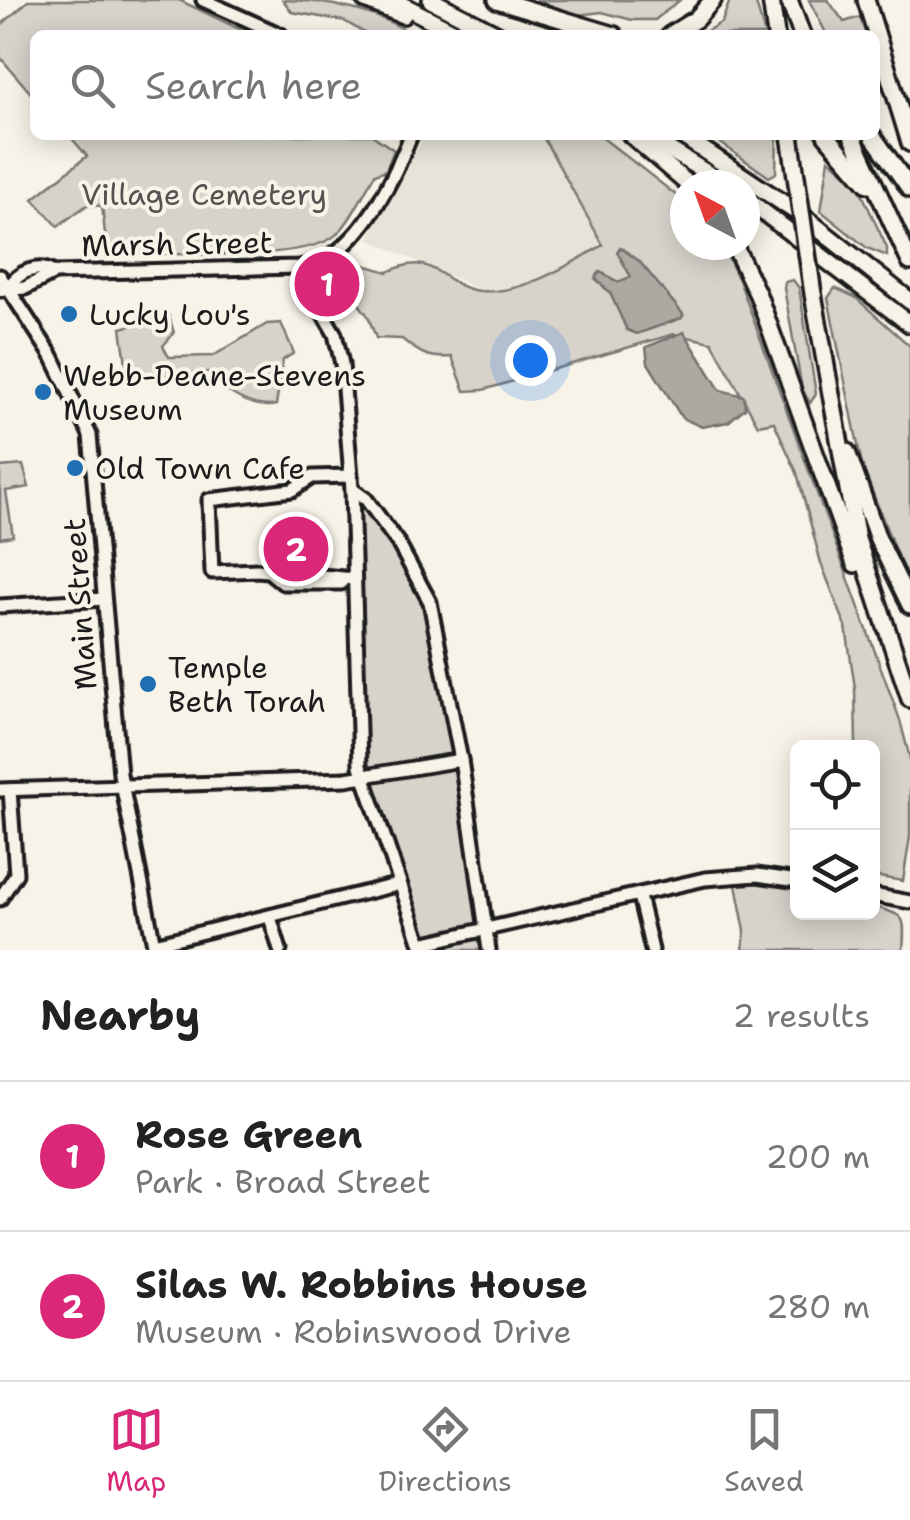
<!DOCTYPE html>
<meta charset="utf-8">
<style>
:root{--surface:#fff;--page:#f2f2f2;--text:#222;--muted:#767676;--line:#e0e0e0;--accent:#db2777}
body{margin:0;font-family:"Shantell Sans",sans-serif;background:var(--page);color:var(--text)}
.controls{position:absolute;right:30px;bottom:30px;display:grid;overflow:hidden;border-radius:15px;box-shadow:0 5px 25px #0003}
.controls button{width:90px;height:90px;display:grid;place-items:center;padding:0;border:0;border-bottom:2px solid var(--line);background:var(--surface);color:var(--text);font:50px sans-serif}
.compass{position:absolute;left:670px;top:170px;width:90px;height:90px;border-radius:50%;background:var(--surface);box-shadow:0 5px 25px #0003;rotate:319deg}
.you{position:absolute;left:530px;top:360px;width:35px;height:35px;margin:-25px;border:8px solid #fff;border-radius:50%;background:#1a73e8;box-shadow:0 0 0 15px #1a73e833}
.badge{display:grid;place-items:center;width:65px;height:65px;border-radius:50%;background:var(--accent);color:#fff;font-size:32px;font-weight:700}
.pin{position:absolute;translate:-50% -50%;border:5px solid #fff;box-shadow:0 2px 10px #0006}
.list{margin:0;padding:0;list-style:none}
h2{display:flex;justify-content:space-between;align-items:center;height:130px;margin:0;padding:0 40px;font-size:42px}
h2 small{font-size:32px;font-weight:400;color:var(--muted)}
.list li{display:grid;grid-template-columns:65px 1fr auto;gap:30px;align-items:center;box-sizing:border-box;height:150px;padding:0 40px;border-top:2px solid var(--line)}
.list b{display:block;font-size:38px;white-space:nowrap}
.list p{margin:0;font-size:32px;white-space:nowrap;color:var(--muted)}
.list em{font-size:32px;font-style:normal;color:var(--muted)}
.icon{flex:none;width:55px;height:55px;fill:none;stroke:currentColor;stroke-width:2;stroke-linecap:round;stroke-linejoin:round}
.map{position:relative;flex:none;width:910px;height:950px;overflow:hidden}
.search{position:absolute;background:var(--surface);box-shadow:0 5px 25px #0003;left:30px;right:30px;top:30px;height:110px;display:flex;align-items:center;gap:25px;box-sizing:border-box;padding:0 35px;border-radius:15px;color:var(--muted);font-size:38px}
.sheet{height:430px;background:var(--surface)}
nav{display:flex;justify-content:space-around;align-items:center;box-sizing:border-box;height:140px;border-top:2px solid var(--line);background:var(--surface);font-size:28px;color:var(--muted)}
nav a{display:grid;justify-items:center;gap:5px}
nav .on{color:var(--accent)}
.map>svg:first-child{display:block}
</style>
<div class="map">
<svg width="910" height="950" viewBox="0 0 910 950">
<rect width="100%" height="100%" fill="#f7f3e8"/>
<filter id="ink" filterUnits="userSpaceOnUse"><feTurbulence type="fractalNoise" baseFrequency=".01" numOctaves="2"/><feDisplacementMap in="SourceGraphic" scale="20" xChannelSelector="R" yChannelSelector="G"/><feConvolveMatrix kernelMatrix="1 2 1 2 8 2 1 2 1" color-interpolation-filters="sRGB"/></filter>
<g filter="url(#ink)">
<!-- built -->
<path fill="#e6e3d9" d="M425,135H542L604,245L521,287L483,291L368,239Z"/>
<!-- green -->
<g fill="#d7d3cb" stroke="#7a7874" stroke-width="2.5" fill-rule="evenodd">
<path d="M29,0H179L252,35H35V98L0,57V26Z"/>
<path d="M283,0C323,0 379,11 413,35H368L344,21L292,12Z"/>
<path d="M536,0H680L655,20H632L602,12L578,15Z"/>
<path d="M730,0H755L765,35H700L722,22Z"/>
<path d="M809,0H828L844,22L860,17L866,35H827Z"/>
<path d="M69,135H372L394,150L386,170L375,174C364,192 353,218 338,233C308,265 154,252 107,252L102,206L87,205L58,226L33,199L87,156Z"/>
<path d="M542,135H599L685,202V245H722L739,280L900,720L910,759V837L903,881L873,876L872,748L856,747L855,688L846,627L821,563L797,473L774,422L758,425L712,342L674,334L483,390L465,391L452,357C428,359 419,353 402,339L376,338L368,316L353,296L342,302L338,313L310,282L314,268L354,262L388,272C436,248 439,286 480,291C521,295 569,265 603,245ZM604,274L618,282L631,277L653,280L683,315L627,330Z"/>
<path d="M709,135H777L776,173L769,177Z"/>
<path d="M829,159L857,183L887,248V256L867,248L821,211Z"/>
<path d="M793,280L799,288L816,394L810,403L802,389L784,288L785,282Z"/>
<path d="M835,288L855,297L910,346V589L862,465L828,298Z"/>
<path d="M169,316L174,333L163,346L169,357L213,356L267,324L281,323L294,353L283,360L276,405C253,410 221,391 209,372L128,378L121,328Z"/>
<path d="M23,465L29,487L6,491L13,536L0,538V467Z"/>
<path d="M363,505L395,546L429,611L484,950H430V936L423,932L365,765L358,508Z"/>
<path d="M752,880L797,885L798,912H872L873,906C904,917 906,912 903,950H743L745,931L736,885Z"/>
</g>
<!-- water -->
<g fill="#aca9a2" stroke="#72716c" stroke-width="2.5">
<path d="M620,247L639,261L683,314L682,318L637,334L627,330L610,293L595,278L600,272L618,282L631,277L617,252Z"/>
<path d="M684,332L720,390L744,396L745,408L728,422L702,427L682,418L648,363L646,347Z"/>
</g>
<g fill="none" stroke-linecap="round" stroke-linejoin="round">
<!-- minor casing -->
<g stroke="#1c1c1c" stroke-width="19">
<g id="minor">
<path d="M203,0L281,35"/>
<path d="M302,267L306,284L335,334L342,364L352,489L360,766L423,950"/>
<path d="M0,276L52,356L90,435L120,774L155,950"/>
<path d="M9,287C18,272 38,263 54,273L299,267C355,262 392,183 411,135"/>
<path d="M0,290L25,288L54,273"/>
<path d="M351,476L312,477L292,490L209,500L212,572L257,570L354,579"/>
<path d="M352,489L366,499L398,543L430,602L461,760L489,950"/>
<path d="M272,574L283,583H341"/>
<path d="M0,606L104,599"/>
<path d="M0,790L346,779L461,760"/>
<path d="M872,895L910,902"/>
<path d="M639,896L652,950"/>
<path d="M0,899L16,874L10,790"/>
<path d="M270,917L280,950"/>
<path d="M154,944L400,884"/>
<path d="M421,944L705,879L757,875L798,881"/>
</g>
</g>
<!-- highway casing -->
<g stroke="#1c1c1c" stroke-width="22">
<g id="highway">
<path d="M365,0L403,15"/>
<path d="M393,0L460,35"/>
<path d="M431,0L499,35"/>
<path d="M497,0L614,35"/>
<path d="M771,0L776,35"/>
<path d="M789,0L802,35"/>
<path d="M866,0L910,143"/>
<path d="M670,35L696,19L713,0"/>
<path d="M631,135L689,185"/>
<path d="M646,135L726,185"/>
<path d="M681,135L804,217L910,301"/>
<path d="M826,135L868,184"/>
<path d="M852,135L910,262"/>
<path d="M872,135L910,189"/>
<path d="M745,198L910,324"/>
<path d="M734,245L758,295L855,564"/>
<path d="M813,294L857,539L910,699"/>
<path d="M847,452L878,539L910,605"/>
</g>
</g>
<!-- minor -->
<use href="#minor" stroke="#f7f3e8" stroke-width="11"/>
<!-- highway -->
<use href="#highway" stroke="#f7f3e8" stroke-width="15"/>
<!-- highway-bridge casing -->
<g stroke="#1c1c1c" stroke-width="22" stroke-linecap="butt">
<path id="highway-bridge" d="M790,135L813,294"/>
</g>
<!-- highway-bridge -->
<use href="#highway-bridge" stroke="#f7f3e8" stroke-width="15"/>
</g>
</g>
<!-- markers -->
<g fill="#1f6fb2" stroke="#f7f3e8" stroke-width="4">
<circle cx="69" cy="314" r="10"/>
<circle cx="43" cy="392" r="10"/>
<circle cx="75" cy="468" r="10"/>
<circle cx="148" cy="684" r="10"/>
</g>
<g text-anchor="middle" dominant-baseline="central" stroke-width="8" stroke-linejoin="round" paint-order="stroke">
<!-- park labels -->
<g font-size="30" fill="#545351" stroke="#f7f3e8">
<text x="204" y="194">Village Cemetery</text>
</g>
<!-- street labels -->
<g font-size="30" fill="#1c1c1c" stroke="#f7f3e8">
<text transform="translate(177 244) rotate(-1)">Marsh Street</text>
<text transform="translate(80 604) rotate(-94)">Main Street</text>
</g>
<!-- poi labels -->
<g font-size="30" fill="#1c1c1c" stroke="#f7f3e8" text-anchor="start">
<text x="89" y="314">Lucky Lou's</text>
<text x="63" y="375">Webb-Deane-Stevens<tspan x="63" dy="34">Museum</tspan></text>
<text x="95" y="468">Old Town Cafe</text>
<text x="168" y="667">Temple<tspan x="168" dy="34">Beth Torah</tspan></text>
</g>
</g>
</svg>
<div class="controls">
<button><svg class="icon" aria-label="locate" viewBox="0 0 24 24"><circle cx="12" cy="12" r="6"/><path d="M12 2v4M12 18v4M2 12h4M18 12h4"/></svg></button>
<button><svg class="icon" aria-label="layers" viewBox="0 0 24 24"><path d="M12 4l9 5-9 5-9-5zM3 14l9 5 9-5"/></svg></button>
</div>
<svg class="compass" viewBox="-18 -18 36 36"><path d="M0-13l5 13h-10z" fill="#e53935"/><path d="M0 13l5-13h-10z" fill="#767676"/></svg>
<div class="you"></div>
<div class="pin badge" style="left:327px;top:284px">1</div>
<div class="pin badge" style="left:296px;top:549px">2</div>
<div class="search"><svg class="icon" aria-label="search" viewBox="0 0 24 24"><circle cx="10" cy="10" r="6"/><path d="M15 15l6 6"/></svg>Search here</div>
</div>
<section class="sheet">
<h2>Nearby<small>2 results</small></h2>
<ul class="list">
<li><span class="badge">1</span><div><b>Rose Green</b><p>Park · Broad Street</p></div><em>200 m</em></li>
<li><span class="badge">2</span><div><b>Silas W. Robbins House</b><p>Museum · Robinswood Drive</p></div><em>280 m</em></li>
</ul>
</section>
<nav>
<a class="on"><svg class="icon" aria-label="map" viewBox="0 0 24 24"><path d="M3 6l6-2 6 2 6-2v14l-6 2-6-2-6 2zM9 4v14M15 6v14"/></svg>Map</a>
<a><svg class="icon" aria-label="directions" viewBox="0 0 24 24"><path d="M12 3l9 9-9 9-9-9zM9 14v-3h6M13 9l2 2-2 2"/></svg>Directions</a>
<a><svg class="icon" aria-label="saved" viewBox="0 0 24 24"><path d="M7 4h10v16l-5-4-5 4z"/></svg>Saved</a>
</nav>
